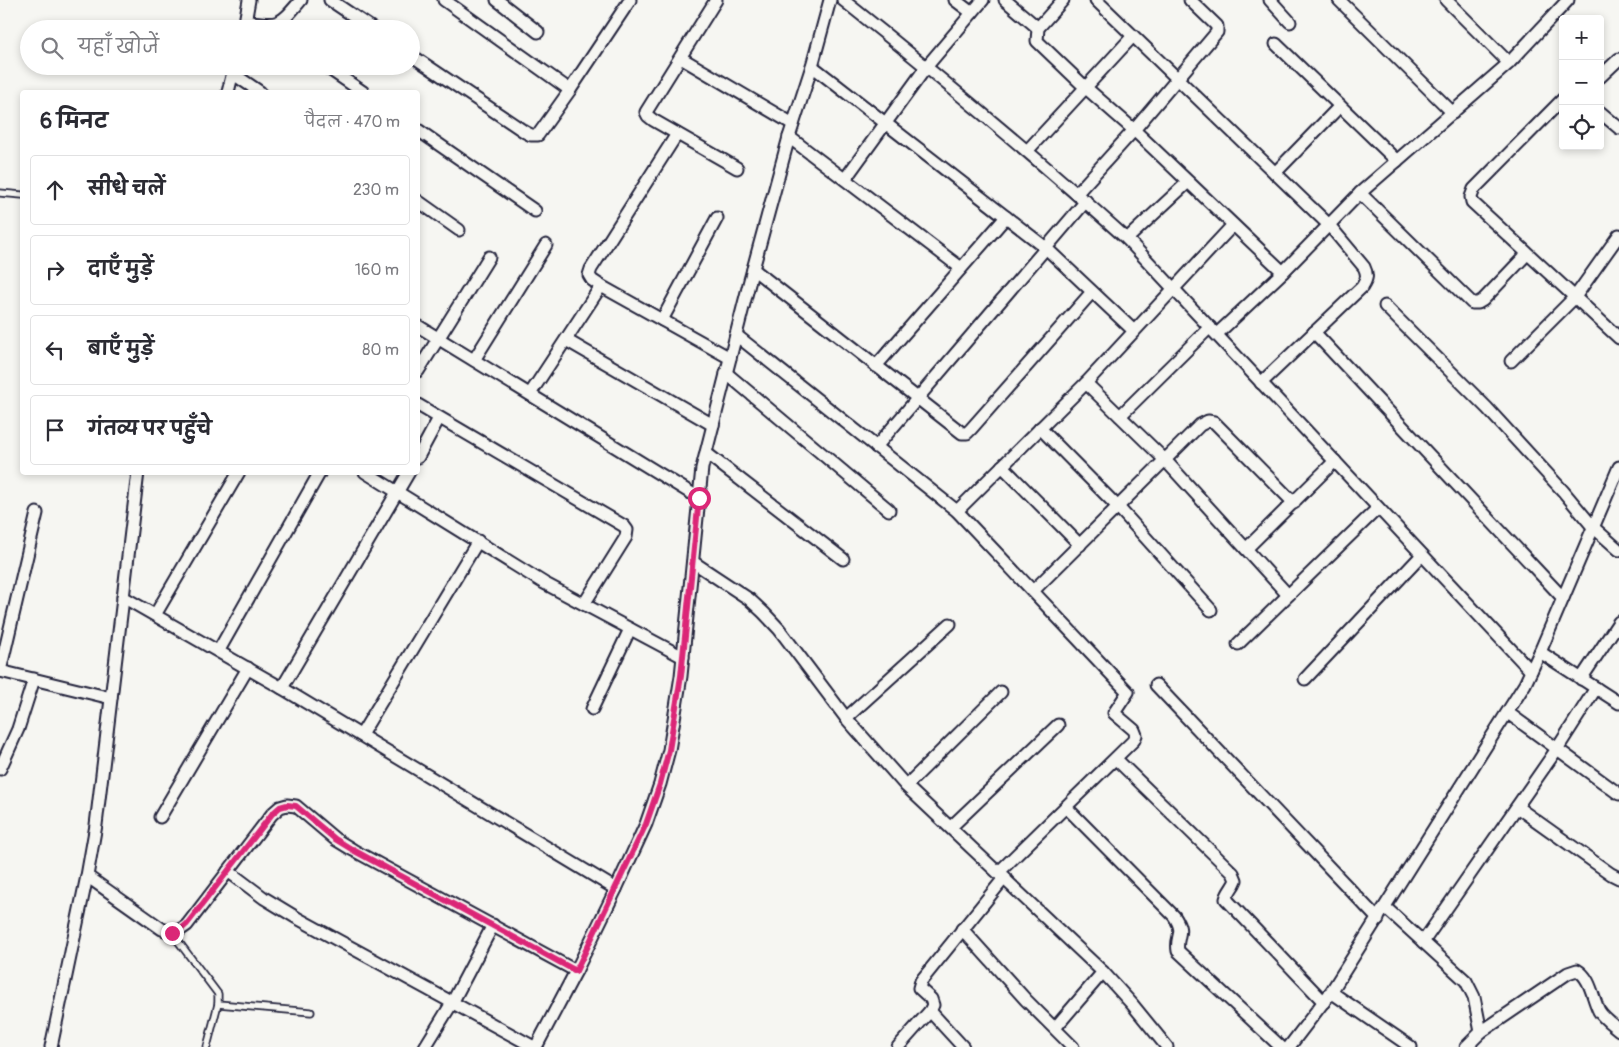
<!DOCTYPE html>
<html lang="hi">
<meta charset="utf-8">
<style>
:root{--surface:#fff;--page:#f2f2f3;--text:#2b2b33;--muted:#7c7c81;--line:#e1e1e2}
body{margin:0;font-family:Pangolin,"Playpen Sans Deva",sans-serif;background:var(--page);color:var(--text)}
.controls{position:absolute;right:15px;top:15px;display:grid;overflow:hidden;border-radius:5px;box-shadow:0 2px 8px #0003}
.controls button{width:45px;height:45px;display:grid;place-items:center;padding:0;border:0;border-bottom:1px solid var(--line);background:var(--surface);color:var(--text);font:25px sans-serif}
.stop{position:absolute;width:15px;height:15px;margin:-11px;border:4px solid #db2777;border-radius:50%;background:#fff}
.stop.end{background:#db2777;border-color:#fff;box-shadow:0 1px 5px #0008}
.list{margin:0;padding:0;list-style:none}
h2{display:flex;justify-content:space-between;align-items:center;height:65px;margin:0;padding:0 20px;font-size:21px}
h2 small{font-size:16px;font-weight:400;color:var(--muted)}
.list li{display:grid;grid-template-columns:32px 1fr auto;gap:15px;align-items:center;box-sizing:border-box;height:70px;margin:0 10px 10px;padding:0 10px;border:1px solid var(--line);border-radius:5px}
.list b{display:block;font-size:19px;white-space:nowrap}
.list em{font-size:16px;font-style:normal;color:var(--muted)}
.icon{flex:none;width:28px;height:28px;fill:none;stroke:currentColor;stroke-width:2;stroke-linecap:round;stroke-linejoin:round}
.map{position:relative;flex:none;width:1619px;height:1047px;overflow:hidden}
.search{position:absolute;background:var(--surface);box-shadow:0 2px 8px #0003;left:20px;top:20px;width:400px;height:55px;display:flex;align-items:center;gap:12px;box-sizing:border-box;padding:0 18px;border-radius:28px;color:var(--muted);font-size:19px}
.panel{position:absolute;background:var(--surface);box-shadow:0 2px 8px #0003;left:20px;top:90px;width:400px;height:385px;border-radius:5px}
.map>svg:first-child{display:block}
</style>
<div class="map">
<svg width="1619" height="1047" viewBox="0 0 1619 1047">
<rect width="100%" height="100%" fill="#f6f6f2"/>
<filter id="ink" filterUnits="userSpaceOnUse"><feTurbulence type="fractalNoise" baseFrequency=".02" numOctaves="2"/><feDisplacementMap in="SourceGraphic" scale="10" xChannelSelector="R" yChannelSelector="G"/><feConvolveMatrix kernelMatrix="1 2 1 2 8 2 1 2 1" color-interpolation-filters="sRGB"/></filter>
<g filter="url(#ink)">
<g fill="none" stroke-linecap="round" stroke-linejoin="round">
<!-- lane casing -->
<g stroke="#22223b" stroke-width="9">
<g id="lane">
<path d="M0,193L22,195"/>
<path d="M172,933L218,994V1004L207,1047"/>
<path d="M218,1004L311,1012"/>
</g>
</g>
<!-- street casing -->
<g stroke="#22223b" stroke-width="15">
<g id="street">
<path d="M330,0L373,29"/>
<path d="M444,0L570,90"/>
<path d="M497,0L538,32"/>
<path d="M716,0L646,112L648,116L653,120L737,168"/>
<path d="M843,0C940,77 1035,156 1127,239L1531,671"/>
<path d="M955,0L972,13"/>
<path d="M1005,0L1038,28"/>
<path d="M1063,0L1038,28L1037,41L1085,87L1134,130L1283,272"/>
<path d="M1096,0L1329,225L1364,267C1368,275 1367,279 1362,287L1261,383"/>
<path d="M1270,0L1290,22"/>
<path d="M1339,0L1453,113"/>
<path d="M1446,0L1509,63"/>
<path d="M246,21C280,26 279,26 301,0"/>
<path d="M244,28L249,0"/>
<path d="M1276,44L1397,161"/>
<path d="M411,55L525,132L531,135H538L570,90L630,0"/>
<path d="M681,58L793,124"/>
<path d="M325,66L363,92"/>
<path d="M812,66L1046,248L1134,331"/>
<path d="M232,73L260,92"/>
<path d="M1600,77L1619,59"/>
<path d="M228,92L234,68"/>
<path d="M1563,99L1474,189L1471,197L1472,202L1619,338"/>
<path d="M1600,112L1619,128"/>
<path d="M418,130L535,211"/>
<path d="M677,134L591,269L589,275L592,280L601,286L730,358"/>
<path d="M789,137L961,268"/>
<path d="M1027,151L1133,36"/>
<path d="M1275,173L1340,106"/>
<path d="M845,179L927,66L983,0"/>
<path d="M1077,193L1134,130L1217,32V26L1190,0"/>
<path d="M1360,193L1472,303H1478L1483,300L1527,254"/>
<path d="M418,201L459,230"/>
<path d="M1127,239L1188,182"/>
<path d="M753,269L962,433H967L971,429L1092,292"/>
<path d="M1385,306L1487,408L1563,491L1593,527L1619,550"/>
<path d="M662,320L717,218"/>
<path d="M418,326L699,498"/>
<path d="M1314,332L1563,598"/>
<path d="M1217,334L1283,272L1360,193L1509,63L1568,0"/>
<path d="M736,335L957,511L1128,692L1114,713L1134,730L1136,735L1134,740L999,872"/>
<path d="M566,340L713,425"/>
<path d="M474,360L546,245"/>
<path d="M1511,361L1575,297L1619,235"/>
<path d="M876,366L1006,217"/>
<path d="M418,371L489,257"/>
<path d="M726,373L889,510"/>
<path d="M1086,383L1166,461L1288,595"/>
<path d="M530,394L601,286"/>
<path d="M418,405L624,526L627,530L626,537L584,604"/>
<path d="M1120,416L1210,327"/>
<path d="M1040,428L1118,507L1211,610"/>
<path d="M876,447L1086,201"/>
<path d="M706,453L843,559"/>
<path d="M418,457L439,418"/>
<path d="M1002,466L1080,545"/>
<path d="M365,472L544,583L683,657"/>
<path d="M957,511L1086,383L1233,225"/>
<path d="M1246,549L1335,461"/>
<path d="M693,562L749,599L764,613L779,629L846,718L906,786L1103,972L1132,1004L1167,1047"/>
<path d="M1033,591L1200,425L1208,421L1214,422L1294,503"/>
<path d="M123,597L282,688L616,889"/>
<path d="M155,615L239,472"/>
<path d="M1238,644L1378,508"/>
<path d="M219,650L320,472"/>
<path d="M1540,652L1619,703"/>
<path d="M0,671L37,513"/>
<path d="M0,671L111,698"/>
<path d="M1305,679L1422,555"/>
<path d="M1581,679L1619,622"/>
<path d="M1156,685L1378,919"/>
<path d="M282,688L409,472"/>
<path d="M592,709L630,629"/>
<path d="M1508,713L1619,794"/>
<path d="M846,718L950,624"/>
<path d="M361,735L478,541"/>
<path d="M1116,759L1233,873L1236,880C1233,888 1228,891 1226,899L1324,1002"/>
<path d="M0,769L18,729L34,679"/>
<path d="M906,786L1001,692"/>
<path d="M1066,807L1174,916C1186,934 1175,935 1178,951L1281,1047"/>
<path d="M1517,807L1611,874L1619,878"/>
<path d="M160,817L248,668"/>
<path d="M951,827L1058,725"/>
<path d="M228,871L264,898L297,918L534,1047"/>
<path d="M87,876L162,929C173,934 178,932 187,925L272,814L280,807L287,805L296,806L335,839L353,850L576,971"/>
<path d="M1386,908L1466,981L1474,997L1481,1032"/>
<path d="M962,929L1026,1000L1073,1047"/>
<path d="M1423,942L1557,749L1596,688"/>
<path d="M1331,992L1411,1047"/>
<path d="M930,1011L963,1047"/>
<path d="M1055,1028L1103,972"/>
<path d="M51,1047L87,876L96,825L138,472"/>
<path d="M425,1047L452,1003L493,925"/>
<path d="M536,1047L576,971L616,889L646,824L660,784L669,750L681,676L702,468L750,280L789,137L812,66L830,0"/>
<path d="M898,1047L930,1011L933,1005L931,999L919,988L921,981L1005,877"/>
<path d="M1289,1047L1331,992L1525,684L1540,652L1619,467"/>
<path d="M1466,1047L1481,1032L1568,973L1577,970C1591,978 1592,997 1599,1011C1604,1019 1612,1024 1619,1030"/>
</g>
</g>
<!-- lane -->
<use href="#lane" stroke="#f6f6f2" stroke-width="5.5"/>
<!-- street -->
<use href="#street" stroke="#f6f6f2" stroke-width="11"/>
</g>
</g>
<g fill="none" stroke-linecap="round" stroke-linejoin="round" filter="url(#ink)">
<!-- route -->
<path stroke="#db2777" stroke-width="6" d="M172,933L179,931L187,924L272,814L280,807L287,805L296,806L335,839L353,850L576,971L646,824L660,784L669,750L681,676L699,498"/>
</g>
</svg>
<div class="controls">
<button>+</button>
<button>−</button>
<button><svg class="icon" aria-label="locate" viewBox="0 0 24 24"><circle cx="12" cy="12" r="6"/><path d="M12 2v4M12 18v4M2 12h4M18 12h4"/></svg></button>
</div>
<div class="stop" style="left:699px;top:498px"></div>
<div class="stop end" style="left:172px;top:933px"></div>
<div class="search"><svg class="icon" aria-label="search" viewBox="0 0 24 24"><circle cx="10" cy="10" r="6"/><path d="M15 15l6 6"/></svg>यहाँ खोजें</div>
<section class="panel">
<h2>6 मिनट<small>पैदल · 470 m</small></h2>
<ul class="list">
<li><svg class="icon" aria-label="ahead" viewBox="0 0 24 24"><path d="M12 20V5M6 11l6-6 6 6"/></svg><div><b>सीधे चलें</b></div><em>230 m</em></li>
<li><svg class="icon" aria-label="right" viewBox="0 0 24 24"><path d="M7 20v-9h11M14 6l5 5-5 5"/></svg><div><b>दाएँ मुड़ें</b></div><em>160 m</em></li>
<li><svg class="icon" aria-label="left" viewBox="0 0 24 24"><path d="M17 20v-9H6M10 6l-5 5 5 5"/></svg><div><b>बाएँ मुड़ें</b></div><em>80 m</em></li>
<li><svg class="icon" aria-label="arrive" viewBox="0 0 24 24"><path d="M6 21V4h12l-3 4 3 4H6"/></svg><div><b>गंतव्य पर पहुँचे</b></div></li>
</ul>
</section>
</div>
